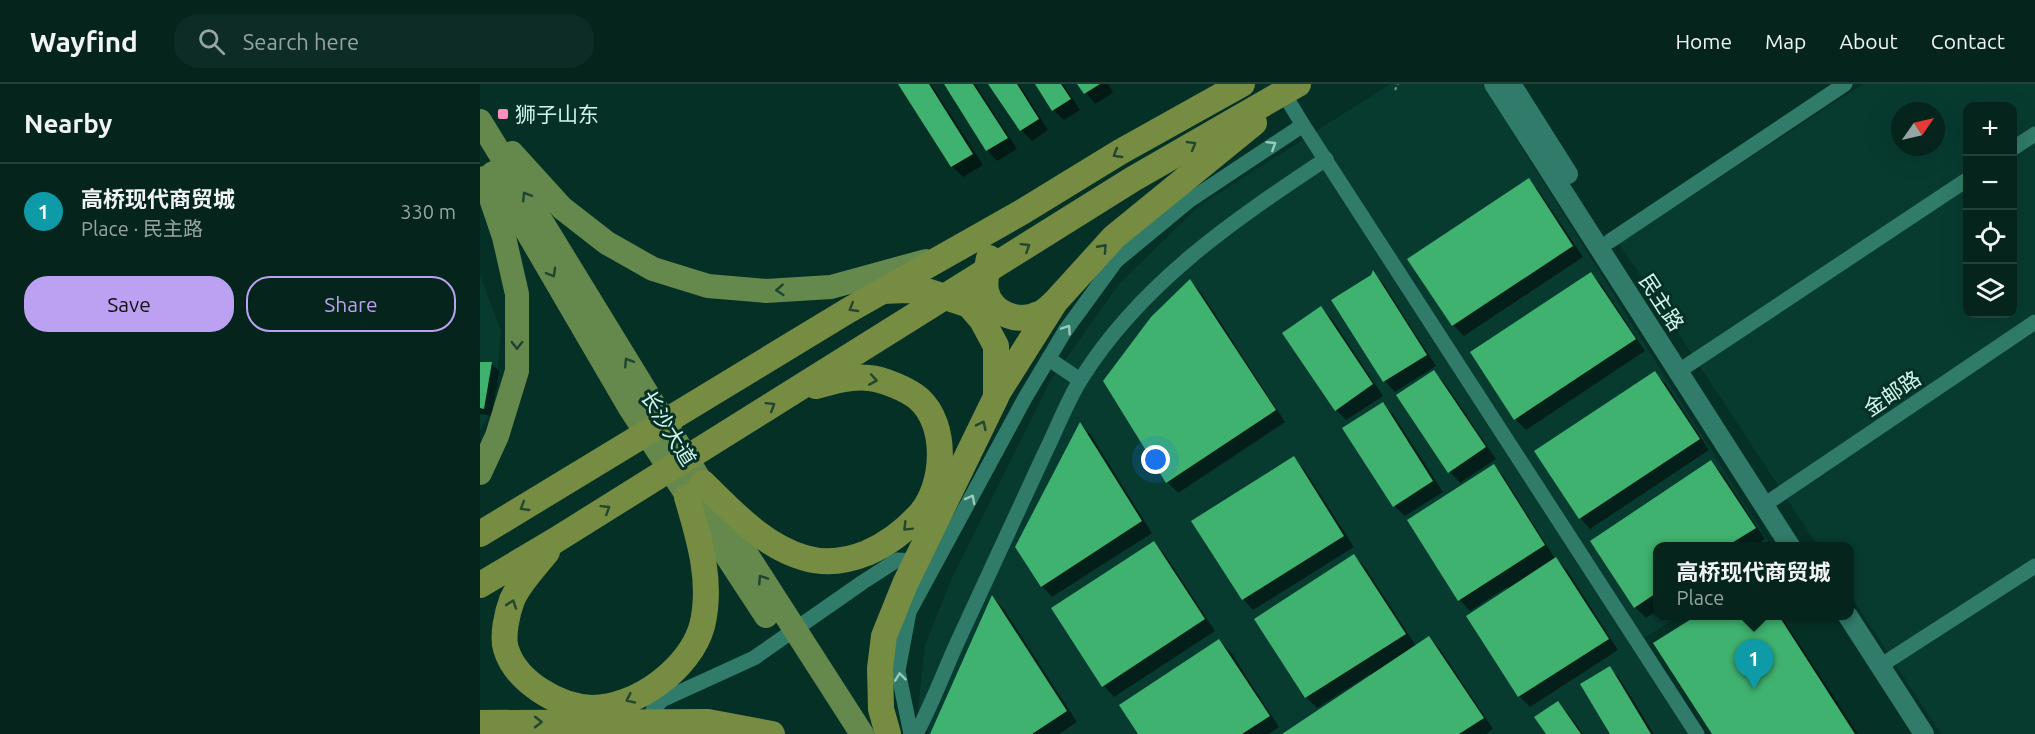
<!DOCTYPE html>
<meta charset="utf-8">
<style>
:root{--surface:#04241c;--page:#0d2c25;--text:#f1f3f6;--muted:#97a4a3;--line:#25413b;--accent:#bca0f2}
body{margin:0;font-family:Ubuntu,"Noto Sans SC",sans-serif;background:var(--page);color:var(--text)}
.controls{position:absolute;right:18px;top:18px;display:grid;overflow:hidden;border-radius:12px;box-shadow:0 6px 24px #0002}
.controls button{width:54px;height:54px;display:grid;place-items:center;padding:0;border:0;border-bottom:2px solid var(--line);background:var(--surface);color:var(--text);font:30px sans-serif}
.compass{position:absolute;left:1411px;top:18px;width:54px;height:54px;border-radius:50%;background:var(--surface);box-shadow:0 6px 24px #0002;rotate:56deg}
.you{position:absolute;left:676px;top:376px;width:21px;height:21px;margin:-15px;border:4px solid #fff;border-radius:50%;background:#1a73e8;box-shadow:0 0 0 9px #1a73e833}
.badge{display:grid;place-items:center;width:39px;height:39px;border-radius:50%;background:var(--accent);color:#fff;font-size:20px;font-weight:700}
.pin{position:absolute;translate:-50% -50px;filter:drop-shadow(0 2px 3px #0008)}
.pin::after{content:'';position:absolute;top:32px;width:21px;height:18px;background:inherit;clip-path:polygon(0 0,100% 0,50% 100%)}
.popup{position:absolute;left:1173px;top:458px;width:201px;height:78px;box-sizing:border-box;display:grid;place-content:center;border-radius:12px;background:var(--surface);filter:drop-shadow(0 2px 4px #0005);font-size:20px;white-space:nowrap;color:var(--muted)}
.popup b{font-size:22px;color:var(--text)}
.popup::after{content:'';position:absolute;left:50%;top:100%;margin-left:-12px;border:12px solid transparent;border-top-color:var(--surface)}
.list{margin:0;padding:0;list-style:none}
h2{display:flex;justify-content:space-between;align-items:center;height:78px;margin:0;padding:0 24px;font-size:26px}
h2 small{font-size:20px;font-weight:400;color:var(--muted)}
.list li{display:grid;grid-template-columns:39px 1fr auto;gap:18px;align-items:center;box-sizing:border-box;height:96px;padding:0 24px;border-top:2px solid var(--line)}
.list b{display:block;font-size:22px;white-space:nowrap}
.list p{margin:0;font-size:20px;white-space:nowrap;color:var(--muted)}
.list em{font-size:20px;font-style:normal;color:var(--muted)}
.actions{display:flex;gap:12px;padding:18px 24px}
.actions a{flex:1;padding:14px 0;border:2px solid var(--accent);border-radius:24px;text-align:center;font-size:21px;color:var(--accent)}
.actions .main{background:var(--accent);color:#111}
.icon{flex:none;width:33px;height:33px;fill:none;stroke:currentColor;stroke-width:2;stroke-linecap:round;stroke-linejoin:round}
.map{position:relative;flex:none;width:1555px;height:650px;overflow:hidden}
header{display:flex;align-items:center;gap:36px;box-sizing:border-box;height:84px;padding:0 30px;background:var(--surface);border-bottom:2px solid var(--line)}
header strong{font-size:28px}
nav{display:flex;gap:33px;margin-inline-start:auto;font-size:21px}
.search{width:420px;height:54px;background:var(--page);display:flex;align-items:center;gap:15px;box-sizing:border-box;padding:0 21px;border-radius:24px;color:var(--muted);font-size:22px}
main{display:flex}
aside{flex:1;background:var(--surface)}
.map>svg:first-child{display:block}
</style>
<header>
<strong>Wayfind</strong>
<div class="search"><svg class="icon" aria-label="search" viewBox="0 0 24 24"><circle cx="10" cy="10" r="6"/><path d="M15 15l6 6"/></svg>Search here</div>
<nav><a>Home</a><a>Map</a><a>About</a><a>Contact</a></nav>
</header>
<main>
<aside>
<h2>Nearby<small></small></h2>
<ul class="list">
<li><span class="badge" style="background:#0f9aa8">1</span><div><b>高桥现代商贸城</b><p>Place · 民主路</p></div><em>330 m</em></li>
</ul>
<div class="actions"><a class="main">Save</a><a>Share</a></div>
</aside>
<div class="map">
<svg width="1555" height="650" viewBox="0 0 1555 650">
<rect width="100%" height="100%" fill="#053026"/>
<!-- built -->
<g fill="#083b30" fill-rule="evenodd">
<path d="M910,0H1002L1291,462H1178V532H1199L1164,554L1226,650H448L438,625L445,561L472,494L571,296L639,200L719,122Z"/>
<path d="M1383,0H1555V650H1461L1370,511V462H1338L1139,159ZM1488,22H1532V230H1488ZM1420,27H1456V63H1420Z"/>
<path d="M0,191L21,247L15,321L0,347Z"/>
</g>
<!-- shadow -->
<g fill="#0007">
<path d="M420,0H451L503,81L483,93L472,82Z"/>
<path d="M466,0H495L537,65L517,77L507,66Z"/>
<path d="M510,0H539L568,46L552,57L541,46Z"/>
<path d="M556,0H583L600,26L584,36L573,26Z"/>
<path d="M599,0H628L633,9L615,20Z"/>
<path d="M1049,96L1059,107L1103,173L984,252L973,241Z"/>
<path d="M893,189L903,199L956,282L915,308L905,297L892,192Z"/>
<path d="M1111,190L1122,201L1165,267L1046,346L1035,335Z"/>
<path d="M710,197L721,208L805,338L698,409L687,398Z"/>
<path d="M841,224L852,235L903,312L866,336L856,326Z"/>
<path d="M0,279H11L19,287L12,332L0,330Z"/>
<path d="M954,288L964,298L1016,375L980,399L970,388Z"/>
<path d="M1175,289L1186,300L1229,366L1110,445L1100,434Z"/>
<path d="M903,320L913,330L963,408L925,432L914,422Z"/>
<path d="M601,341L611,351L672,449L572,513L562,502Z"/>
<path d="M814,374L824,385L874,463L773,526L763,515Z"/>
<path d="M1231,378L1242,389L1285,455L1274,462H1178V526L1166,534L1155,523L1112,457Z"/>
<path d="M1014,382L1024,393L1074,473L1087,486L1138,566L1050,623L1039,612L1027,503L990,527L980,516Z"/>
<path d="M673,459L684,469L735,547L634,613L624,602Z"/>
<path d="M874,472L885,483L936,562L949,554L960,565L1013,645L1006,650H805L892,592L890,590L837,624L826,613Z"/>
<path d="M513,513L523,524L597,638L579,650H452Z"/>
<path d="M1218,532H1301L1378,650H1234L1175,560Z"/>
<path d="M739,557L750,567L799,643L789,650H660Z"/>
<path d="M1130,584L1140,595L1174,650H1132Z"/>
<path d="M1078,618L1088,629L1103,650H1068Z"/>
</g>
<!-- building -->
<g fill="#3fb26f">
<path d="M418,0H449L493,70L471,83Z"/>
<path d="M464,0H493L528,54L506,67Z"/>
<path d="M508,0H537L559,35L540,47Z"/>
<path d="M555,0H581L591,15L572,27Z"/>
<path d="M597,0H620L604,10Z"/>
<path d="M1049,94L1093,162L972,242L927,175Z"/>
<path d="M893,186L947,271L903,298L851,216L891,191Z"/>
<path d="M1111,188L1156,255L1034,336L990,268Z"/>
<path d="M710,195L796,326L686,399L623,297L671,233Z"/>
<path d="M841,222L893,300L855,327L802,249Z"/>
<path d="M0,278H12L4,325L0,324Z"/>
<path d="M954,286L1006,363L968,389L916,311Z"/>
<path d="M1175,287L1220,355L1099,435L1054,367Z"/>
<path d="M903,318L953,397L913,423L862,344Z"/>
<path d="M600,338L662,437L561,503L535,463Z"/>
<path d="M814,372L864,452L762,516L711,437Z"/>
<path d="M1231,376L1276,444L1247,462H1178V508L1154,524L1110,457Z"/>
<path d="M1014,380L1065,461L978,517L927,436Z"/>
<path d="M674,457L725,535L622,603L571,524Z"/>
<path d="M874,470L926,550L825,614L774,535Z"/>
<path d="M1076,473L1129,555L1038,613L986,532Z"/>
<path d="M512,511L587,627L552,650H450Z"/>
<path d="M1216,532H1299L1375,650H1232L1173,559Z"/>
<path d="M949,552L1004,634L979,650H802Z"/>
<path d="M739,555L790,632L762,650H658L639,621Z"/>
<path d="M1130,582L1171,650H1130L1100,600Z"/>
<path d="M1078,617L1101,650H1066L1054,633Z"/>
</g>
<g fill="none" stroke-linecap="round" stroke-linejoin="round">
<!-- path -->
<path stroke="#739a90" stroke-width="2" stroke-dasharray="3 3" stroke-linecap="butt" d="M915,6L918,0"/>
<!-- minor -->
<g stroke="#307b69" stroke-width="15">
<path d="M823,41L1217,650"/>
<path d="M1532,65L1555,50"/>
<path d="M1130,157L1365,0"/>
<path d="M569,275L600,296"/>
<path d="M1208,281L1488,95"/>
<path d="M1293,415L1555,238"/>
<path d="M1400,582L1555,482"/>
<path d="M168,643L173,626L182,616L274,574L383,498L417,476L441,477"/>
<path d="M431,650L418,587L429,528L545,314L585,247L636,177L710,116L823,41L804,10"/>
<path d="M436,650C452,620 463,590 477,559C506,497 534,435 563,373C576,347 586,319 601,295C661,199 754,136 846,75"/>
</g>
<!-- tertiary -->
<g stroke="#307b69" stroke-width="20">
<path d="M1014,0L1310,462"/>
<path d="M1031,0L1088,90"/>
<path d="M1368,532L1444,650"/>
</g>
<!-- primary -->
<g stroke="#65884c" stroke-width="24">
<path d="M0,37L242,432L382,650"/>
<path d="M32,69L82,124L127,159L173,185L228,202L286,207L351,203L446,177"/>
<path d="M13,89L150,324L286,532"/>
<path d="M0,389L17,352L37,287V210L24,153L4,94"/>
</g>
<!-- trunk -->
<g stroke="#768c42" stroke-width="26">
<path d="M509,174C507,184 504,196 506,207C511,230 539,240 559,230C565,228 570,222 574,219"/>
<path d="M403,207L425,206L450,208L489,221L502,236L516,262V313L425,500L404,552L400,584L401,625L408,650"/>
<path d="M517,310L575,218L634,153L774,39"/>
<path d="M223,399C253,428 283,462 325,474C345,480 367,477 387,469C408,460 426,446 441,429C465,400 468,341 439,315C429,306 403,295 389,294C371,292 353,297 336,302"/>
<path d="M0,450L369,226L542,128L640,68L762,0"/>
<path d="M67,468C55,483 39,499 32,516C27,529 22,552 26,565C36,598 79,623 112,624C156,624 210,585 222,542C233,498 219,454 207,413"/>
<path d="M0,501L76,456L653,95L818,0"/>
<path d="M0,639L228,638L292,650"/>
</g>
</g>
<!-- one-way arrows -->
<defs><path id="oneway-chevron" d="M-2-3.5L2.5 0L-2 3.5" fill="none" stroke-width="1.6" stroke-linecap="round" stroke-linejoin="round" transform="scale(1.5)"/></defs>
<g stroke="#21472d">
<use href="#oneway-chevron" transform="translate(712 61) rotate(-30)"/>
<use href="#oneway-chevron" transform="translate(637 70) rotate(149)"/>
<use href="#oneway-chevron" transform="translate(546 163) rotate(-32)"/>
<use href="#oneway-chevron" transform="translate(623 164) rotate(-48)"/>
<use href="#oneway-chevron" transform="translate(373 224) rotate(149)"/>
<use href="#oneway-chevron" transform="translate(393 296) rotate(10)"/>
<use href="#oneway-chevron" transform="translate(291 322) rotate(-32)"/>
<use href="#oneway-chevron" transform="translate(502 341) rotate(-64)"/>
<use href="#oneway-chevron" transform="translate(44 423) rotate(149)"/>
<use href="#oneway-chevron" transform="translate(126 425) rotate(-32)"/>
<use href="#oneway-chevron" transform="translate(427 443) rotate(135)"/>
<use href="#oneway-chevron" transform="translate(32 520) rotate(-71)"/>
<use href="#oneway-chevron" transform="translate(150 615) rotate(155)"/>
<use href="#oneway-chevron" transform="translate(58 638)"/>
</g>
<g stroke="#99cabd">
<use href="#oneway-chevron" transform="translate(792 61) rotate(-32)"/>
<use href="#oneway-chevron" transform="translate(587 245) rotate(-56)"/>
<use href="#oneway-chevron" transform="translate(491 415) rotate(-62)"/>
<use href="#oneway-chevron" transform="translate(420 593) rotate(-97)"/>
</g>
<g stroke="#1d4630">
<use href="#oneway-chevron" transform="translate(46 112) rotate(-122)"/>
<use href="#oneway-chevron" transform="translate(72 189) rotate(60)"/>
<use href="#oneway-chevron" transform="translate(300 206) rotate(176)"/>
<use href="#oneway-chevron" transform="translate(37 261) rotate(90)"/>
<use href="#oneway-chevron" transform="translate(148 278) rotate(-122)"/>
<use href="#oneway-chevron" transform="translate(282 495) rotate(-123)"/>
</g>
<!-- markers -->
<rect fill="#fe8ebd" stroke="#053026" stroke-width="2" x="17" y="24" width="12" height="12" rx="3"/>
<g text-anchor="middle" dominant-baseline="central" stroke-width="6" stroke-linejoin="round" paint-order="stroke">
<!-- poi labels -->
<g font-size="21" fill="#d1f5ea" stroke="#053026" text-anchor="start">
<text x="35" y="30">狮子山东</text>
</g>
<!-- street labels -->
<g font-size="21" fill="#d1f5ea" stroke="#053026">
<text transform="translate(1182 218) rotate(57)">民主路</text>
<text transform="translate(1412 309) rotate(-34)">金邮路</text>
<text transform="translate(189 344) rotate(58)">长沙大道</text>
</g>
</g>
</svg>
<div class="controls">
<button>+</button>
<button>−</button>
<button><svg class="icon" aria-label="locate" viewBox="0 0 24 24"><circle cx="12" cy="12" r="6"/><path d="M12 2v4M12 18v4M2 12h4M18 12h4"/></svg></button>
<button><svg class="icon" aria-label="layers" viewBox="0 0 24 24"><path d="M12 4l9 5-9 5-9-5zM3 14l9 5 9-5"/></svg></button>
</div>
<svg class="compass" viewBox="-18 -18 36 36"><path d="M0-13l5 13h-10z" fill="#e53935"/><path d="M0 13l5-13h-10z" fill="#97a4a3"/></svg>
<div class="you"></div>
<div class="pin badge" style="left:1274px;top:605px;background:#0f9aa8">1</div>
<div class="popup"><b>高桥现代商贸城</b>Place</div>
</div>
</main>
